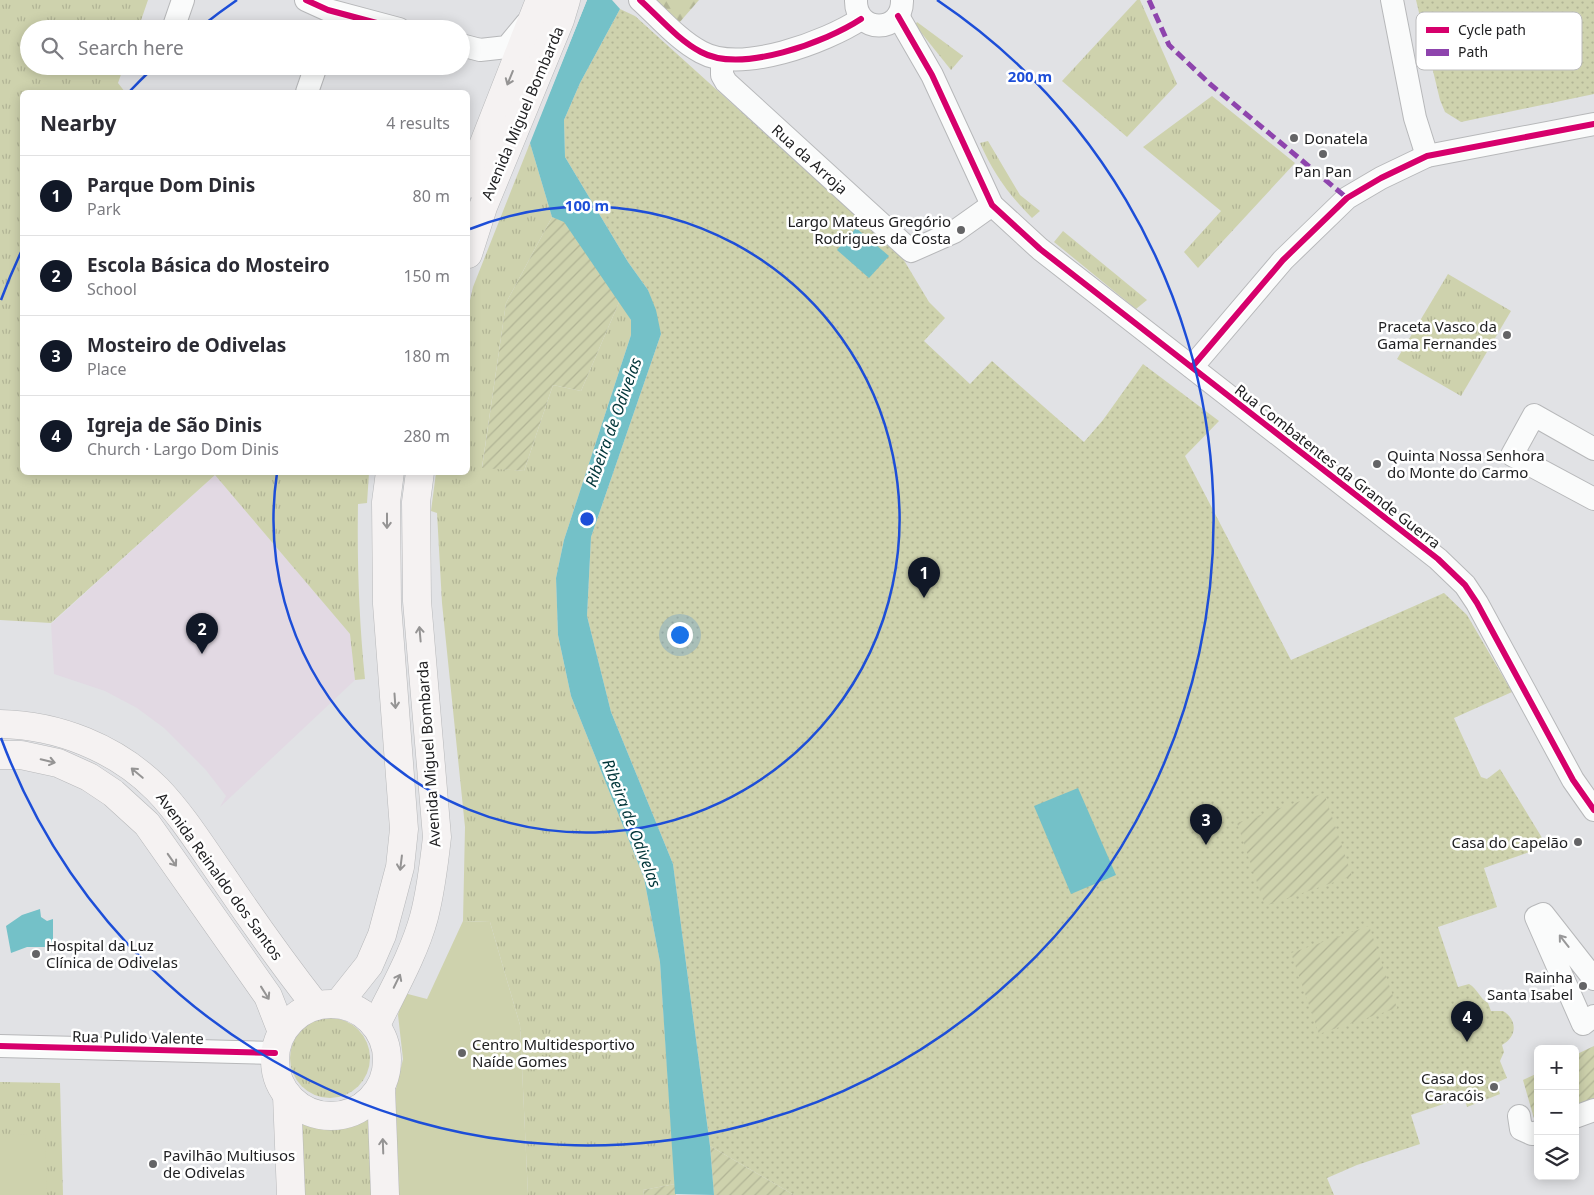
<!DOCTYPE html>
<meta charset="utf-8">
<style>
:root{--surface:#fff;--page:#f7f7f7;--text:#2b2b33;--muted:#7c7c81;--line:#e1e1e2;--accent:#111827}
body{margin:0;font-family:"Noto Sans",sans-serif;background:var(--page);color:var(--text)}
.controls{position:absolute;right:15px;bottom:15px;display:grid;overflow:hidden;border-radius:8px;box-shadow:0 2px 12px #0003}
.controls button{width:45px;height:45px;display:grid;place-items:center;padding:0;border:0;border-bottom:1px solid var(--line);background:var(--surface);color:var(--text);font:25px sans-serif}
.you{position:absolute;left:679px;top:634px;width:18px;height:18px;margin:-12px;border:4px solid #fff;border-radius:50%;background:#1a73e8;box-shadow:0 0 0 8px #1a73e833}
.badge{display:grid;place-items:center;width:32px;height:32px;border-radius:50%;background:var(--accent);color:#fff;font-size:16px;font-weight:700}
.pin{position:absolute;translate:-50% -41px;filter:drop-shadow(0 1px 2px #0008)}
.pin::after{content:'';position:absolute;top:26px;width:18px;height:15px;background:inherit;clip-path:polygon(0 0,100% 0,50% 100%)}
.list{margin:0;padding:0;list-style:none}
h2{display:flex;justify-content:space-between;align-items:center;height:65px;margin:0;padding:0 20px;font-size:21px}
h2 small{font-size:16px;font-weight:400;color:var(--muted)}
.list li{display:grid;grid-template-columns:32px 1fr auto;gap:15px;align-items:center;box-sizing:border-box;height:80px;padding:0 20px;border-top:1px solid var(--line)}
.list b{display:block;font-size:19px;white-space:nowrap}
.list p{margin:0;font-size:16px;white-space:nowrap;color:var(--muted)}
.list em{font-size:16px;font-style:normal;color:var(--muted)}
.icon{flex:none;width:28px;height:28px;fill:none;stroke:currentColor;stroke-width:2;stroke-linecap:round;stroke-linejoin:round}
.map{position:relative;flex:none;width:1594px;height:1195px;overflow:hidden}
.search{position:absolute;background:var(--surface);box-shadow:0 2px 12px #0003;left:20px;top:20px;width:450px;height:55px;display:flex;align-items:center;gap:12px;box-sizing:border-box;padding:0 18px;border-radius:28px;color:var(--muted);font-size:19px}
.panel{position:absolute;background:var(--surface);box-shadow:0 2px 12px #0003;left:20px;top:90px;width:450px;height:385px;border-radius:8px}
.map>svg:first-child{display:block}
</style>
<div class="map">
<svg width="1594" height="1195" viewBox="0 0 1594 1195">
<defs>
<pattern id="grass-tufts" width="24" height="20" patternUnits="userSpaceOnUse" patternTransform="scale(1.25)"><rect width="24" height="20" fill="#ced2ad"/><path d="M3 7l-1-3M5 7V3M7 7l1-3M15 17l-1-3M17 17v-4M19 17l1-3" fill="none" stroke="#b1b495"/></pattern>
<pattern id="forest-firs" width="22" height="20" patternUnits="userSpaceOnUse" patternTransform="scale(1.25)"><rect width="22" height="20" fill="#ced2ad"/><path d="M5 1l3.5 6h-7zM16 11l3.5 6h-7z" fill="#b1b495"/></pattern>
<pattern id="park-dots" width="8" height="8" patternUnits="userSpaceOnUse" patternTransform="scale(1.25)"><rect width="8" height="8" fill="#ced2ad"/><path d="M2 2h.1M6 6h.1" fill="none" stroke="#b1b495" stroke-width="1.8" stroke-linecap="round"/></pattern>
<pattern id="garden-furrows" width="10" height="10" patternUnits="userSpaceOnUse" patternTransform="scale(1.25)"><rect width="10" height="10" fill="#ced2ad"/><path d="M-1 1l2-2M0 10L10 0M9 11l2-2" fill="none" stroke="#b1b495"/></pattern>
</defs>
<rect width="100%" height="100%" fill="#e1e2e5"/>
<!-- education -->
<path fill="#e2d9e3" d="M215,475L350,634L355,680L220,807L226,796L205,769L164,728L137,708L105,691L54,674L51,624Z"/>
<!-- grass -->
<g fill="url(#grass-tufts)">
<path d="M0,0H148L138,29H29V66H124L118,83L125,92H22V472L369,473L367,503L358,504C357,562 359,620 365,679L355,680L350,634L215,475L51,623L0,620Z"/>
<path d="M1137,0H1140L1177,84L1127,137L1062,81Z"/>
<path d="M917,22L963,56L951,70L915,25Z"/>
<path d="M1212,96L1295,163L1198,268L1184,252L1221,211L1143,147Z"/>
<path d="M988,141L1020,195L1040,211L1032,218C1009,195 993,173 980,143Z"/>
<path d="M530,143L552,217L506,303L482,467L524,471L553,385L581,391L620,300L631,320V335L564,540L556,578L558,635L571,696L644,878L660,962L675,1184L643,1190L644,1195H528L520,1025L490,922L463,921L465,827L442,603L437,513L431,511L436,473L468,472V309L473,287Z"/>
<path d="M1063,231L1147,300L1136,309L1054,242Z"/>
<path d="M1448,274L1511,311L1461,396L1397,359Z"/>
<circle cx="330" cy="1058" r="40"/>
<path d="M0,1082L60,1083L63,1195H0Z"/>
<path d="M369,1118L372,1195H301L298,1121C322,1132 345,1132 369,1118Z"/>
</g>
<!-- forest -->
<path fill="url(#forest-firs)" d="M654,0H699L679,23Z"/>
<!-- park -->
<g fill="url(#park-dots)">
<path d="M1416,0H1594V94L1461,122L1445,112L1440,100Z"/>
<path d="M620,9L635,16L902,257L929,302L945,318L924,341L970,384L992,361L1084,442L1103,420L1143,364L1219,421L1185,456L1291,660L1444,593L1467,615L1512,692L1454,718L1481,777L1487,779L1500,769L1547,846L1484,868L1497,907L1438,927L1458,987L1469,984C1478,989 1479,998 1488,1003L1491,1011H1503C1518,1020 1517,1037 1502,1045L1504,1052L1500,1061L1507,1078L1496,1083L1500,1094L1467,1107L1464,1097L1411,1115L1420,1144L1357,1165L1327,1178L1334,1195H794L710,1146L673,864L611,712L587,616L591,537L661,334L648,290L628,262L565,157L564,120L580,83Z"/>
</g>
<!-- garden -->
<g fill="url(#garden-furrows)">
<path d="M552,217L564,221L620,300L581,391L553,385L524,471L482,468L506,303Z"/>
<path d="M1324,793L1352,876L1265,906L1237,823Z"/>
<path d="M1369,926L1397,1008L1319,1034L1291,953Z"/>
<path d="M1594,1046V1098L1575,1106V1055Z"/>
<path d="M1538,1073V1121L1535,1122L1523,1080Z"/>
<path d="M710,1146L794,1195H714Z"/>
<path d="M675,1184L676,1195H644L643,1190Z"/>
</g>
<!-- pitch -->
<g fill="#ced2ad">
<path d="M463,921L490,922L520,1025L528,1195H396L392,1106L403,1059L398,1015L404,993L427,999Z"/>
<path d="M45,1134L47,1195H0V1135Z"/>
</g>
<!-- water -->
<g fill="#74c1c8">
<path d="M587,0H612L620,9L580,83L564,120L565,157L628,262L648,290L656,310L661,334L591,537L587,616L611,712L673,864L710,1146L714,1195L675,1194L660,962L644,878L571,696L558,635L556,578L564,540L631,335V320L564,222L552,217L530,143Z"/>
<path d="M856,228L889,256L869,278L837,250Z"/>
<path d="M1078,788L1116,875L1071,894L1034,806Z"/>
<path d="M40,909L41,917L47,921L53,919V947H27L11,953L6,926L22,915Z"/>
</g>
<!-- pier -->
<path fill="#e1e2e5" d="M585,0H587L528,146L527,142Z"/>
<g fill="none" stroke-linecap="round" stroke-linejoin="round">
<!-- street casing -->
<g stroke="#b7b8ba" stroke-width="24">
<g id="street">
<path d="M306,0L328,10L399,29"/>
<path d="M640,0C659,17 678,40 701,52C741,74 826,42 861,19"/>
<path d="M856,0C855,34 903,34 902,0"/>
<path d="M1392,0L1415,118L1427,156"/>
<path d="M898,16L932,75L992,205L1040,249L1438,559L1465,585L1477,603L1573,780L1594,810"/>
<path d="M173,29L183,0"/>
<path d="M461,45L480,50L507,47L526,24"/>
<path d="M722,59V75L726,82L911,251L954,232L992,205"/>
<path d="M307,92L316,66"/>
<path d="M1192,367L1283,260L1347,198L1381,178L1427,156L1594,124"/>
<path d="M1594,449L1534,415L1512,455L1594,499"/>
<path d="M1594,979L1543,914L1536,917L1583,1024L1594,1016"/>
<path d="M0,1046L275,1053"/>
<path d="M1519,1116L1521,1129L1532,1134L1538,1132"/>
<path d="M1575,1117L1594,1110"/>
</g>
</g>
<!-- secondary casing -->
<g stroke="#b7b8ba" stroke-width="29">
<g id="secondary">
<path d="M468,184L540,0"/>
<path d="M468,254L483,207L560,20L566,0"/>
<path d="M0,724C58,725 116,748 157,789C183,816 203,849 225,880C254,923 284,965 316,1006"/>
<path d="M0,755H21L58,763L89,777L113,793L147,824L268,996L282,1032"/>
<circle cx="331" cy="1060" r="56"/>
<path d="M338,1004L369,965L382,935L400,867L404,829L387,604L386,502L390,472"/>
<path d="M376,1025C393,990 414,954 424,917C431,890 434,864 437,837L417,601L416,502L420,472"/>
<path d="M381,1088L385,1195"/>
<path d="M287,1095L291,1195"/>
</g>
</g>
<!-- street -->
<use href="#street" stroke="#fafbfb" stroke-width="22"/>
<!-- secondary -->
<use href="#secondary" stroke="#f5f2f2" stroke-width="28"/>
<!-- quiet -->
<path stroke="#8e44ad" stroke-width="5" stroke-dasharray="10 5" stroke-linecap="butt" d="M1149,0L1169,45L1210,84L1347,198"/>
<!-- cycleway casing -->
<g stroke="#fff" stroke-width="9">
<g id="cycleway">
<path d="M306,0L328,10L399,29"/>
<path d="M640,0C659,17 678,40 701,52C741,74 826,42 861,19"/>
<path d="M898,16L932,75L992,205L1040,249L1438,559L1465,585L1477,603L1573,780L1594,810"/>
<path d="M1192,367L1283,260L1347,198L1381,178L1427,156L1594,124"/>
<path d="M0,1046L275,1053"/>
</g>
</g>
<!-- cycleway -->
<use href="#cycleway" stroke="#d6006c" stroke-width="6"/>
</g>
<!-- one-way arrows -->
<defs><path id="oneway-shaft" d="M-6 0H5M1.5-3L5.5 0L1.5 3" fill="none" stroke-width="1.6" stroke-linecap="round" stroke-linejoin="round" transform="scale(1.25)"/></defs>
<g stroke="#959494">
<use href="#oneway-shaft" transform="translate(510 78) rotate(112)"/>
<use href="#oneway-shaft" transform="translate(387 521) rotate(90)"/>
<use href="#oneway-shaft" transform="translate(420 634) rotate(-95)"/>
<use href="#oneway-shaft" transform="translate(395 701) rotate(86)"/>
<use href="#oneway-shaft" transform="translate(48 761) rotate(13)"/>
<use href="#oneway-shaft" transform="translate(137 773) rotate(-140)"/>
<use href="#oneway-shaft" transform="translate(172 860) rotate(55)"/>
<use href="#oneway-shaft" transform="translate(401 863) rotate(97)"/>
<use href="#oneway-shaft" transform="translate(397 981) rotate(-64)"/>
<use href="#oneway-shaft" transform="translate(265 993) rotate(58)"/>
<use href="#oneway-shaft" transform="translate(383 1146) rotate(-92)"/>
</g>
<use stroke="#989899" href="#oneway-shaft" transform="translate(1564 941) rotate(-128)"/>
<!-- distance rings -->
<g fill="none" stroke="#1d4ed8" stroke-width="2.5">
<path d="M470 229A313 313 0 1 1 277 473"/>
<path d="M1 300A626 626 0 0 1 22 250M129 92A626 626 0 0 1 152 69M202 26A626 626 0 0 1 237 0M937 0A626 626 0 1 1 1 738"/>
</g>
<!-- markers -->
<g fill="#646466" stroke="#fff" stroke-width="2">
<circle cx="1294" cy="138" r="5"/>
<circle cx="1323" cy="154" r="5"/>
<circle cx="961" cy="230" r="5"/>
<circle cx="1507" cy="335" r="5"/>
<circle cx="1377" cy="464" r="5"/>
<circle cx="1578" cy="842" r="5"/>
<circle cx="36" cy="954" r="5"/>
<circle cx="1583" cy="986" r="5"/>
<circle cx="462" cy="1053" r="5"/>
<circle cx="1494" cy="1087" r="5"/>
<circle cx="153" cy="1164" r="5"/>
</g>
<g text-anchor="middle" dominant-baseline="central" stroke-width="5" stroke-linejoin="round" paint-order="stroke">
<!-- street labels -->
<g font-size="15" fill="#202022" stroke="#fff">
<text transform="translate(522 113) rotate(-67)">Avenida Miguel Bombarda</text>
<text transform="translate(810 159) rotate(42)">Rua da Arroja</text>
<text transform="translate(1338 466) rotate(38)">Rua Combatentes da Grande Guerra</text>
<text transform="translate(428 754) rotate(-94)">Avenida Miguel Bombarda</text>
<text transform="translate(220 876) rotate(54)">Avenida Reinaldo dos Santos</text>
<text transform="translate(138 1037) rotate(1)">Rua Pulido Valente</text>
</g>
<!-- poi labels -->
<g font-size="15" fill="#202022" stroke="#fff" text-anchor="start">
<text x="1304" y="138">Donatela</text>
<text x="1323" y="171" text-anchor="middle">Pan Pan</text>
<text x="951" y="221" text-anchor="end">Largo Mateus Gregório<tspan x="951" dy="17">Rodrigues da Costa</tspan></text>
<text x="1497" y="326" text-anchor="end">Praceta Vasco da<tspan x="1497" dy="17">Gama Fernandes</tspan></text>
<text x="1387" y="455">Quinta Nossa Senhora<tspan x="1387" dy="17">do Monte do Carmo</tspan></text>
<text x="1568" y="842" text-anchor="end">Casa do Capelão</text>
<text x="46" y="945">Hospital da Luz<tspan x="46" dy="17">Clínica de Odivelas</tspan></text>
<text x="1573" y="977" text-anchor="end">Rainha<tspan x="1573" dy="17">Santa Isabel</tspan></text>
<text x="472" y="1044">Centro Multidesportivo<tspan x="472" dy="17">Naíde Gomes</tspan></text>
<text x="1484" y="1078" text-anchor="end">Casa dos<tspan x="1484" dy="17">Caracóis</tspan></text>
<text x="163" y="1155">Pavilhão Multiusos<tspan x="163" dy="17">de Odivelas</tspan></text>
</g>
<!-- water labels -->
<g font-size="16" font-style="italic" fill="#003539" stroke="#fff">
<text transform="translate(613 422) rotate(-70)">Ribeira de Odivelas</text>
<text transform="translate(632 823) rotate(69)">Ribeira de Odivelas</text>
</g>
</g>
<!-- legend -->
<rect x="1416" y="12" width="166" height="58" rx="8" fill="#fff" stroke="#bcbcbd" stroke-width="1"/>
<rect x="1426" y="27" width="23" height="6" fill="#d6006c"/>
<rect x="1426" y="49" width="23" height="7" fill="#8e44ad"/>
<g font-size="14" fill="#202022">
<text x="1458" y="35">Cycle path</text>
<text x="1458" y="57">Path</text>
</g>
<circle cx="587" cy="519" r="8" fill="#1d4ed8" stroke="#fff" stroke-width="2.5"/>
<g font-size="15" text-anchor="middle" font-weight="bold" fill="#1d4ed8" stroke="#fff" stroke-width="5" stroke-linejoin="round" paint-order="stroke">
<text x="1030" y="82">200 m</text>
<text x="587" y="211">100 m</text>
</g>
</svg>
<div class="controls">
<button>+</button>
<button>−</button>
<button><svg class="icon" aria-label="layers" viewBox="0 0 24 24"><path d="M12 4l9 5-9 5-9-5zM3 14l9 5 9-5"/></svg></button>
</div>
<div class="you"></div>
<div class="pin badge" style="left:924px;top:598px">1</div>
<div class="pin badge" style="left:202px;top:654px">2</div>
<div class="pin badge" style="left:1206px;top:845px">3</div>
<div class="pin badge" style="left:1467px;top:1042px">4</div>
<div class="search"><svg class="icon" aria-label="search" viewBox="0 0 24 24"><circle cx="10" cy="10" r="6"/><path d="M15 15l6 6"/></svg>Search here</div>
<section class="panel">
<h2>Nearby<small>4 results</small></h2>
<ul class="list">
<li><span class="badge">1</span><div><b>Parque Dom Dinis</b><p>Park</p></div><em>80 m</em></li>
<li><span class="badge">2</span><div><b>Escola Básica do Mosteiro</b><p>School</p></div><em>150 m</em></li>
<li><span class="badge">3</span><div><b>Mosteiro de Odivelas</b><p>Place</p></div><em>180 m</em></li>
<li><span class="badge">4</span><div><b>Igreja de São Dinis</b><p>Church · Largo Dom Dinis</p></div><em>280 m</em></li>
</ul>
</section>
</div>
